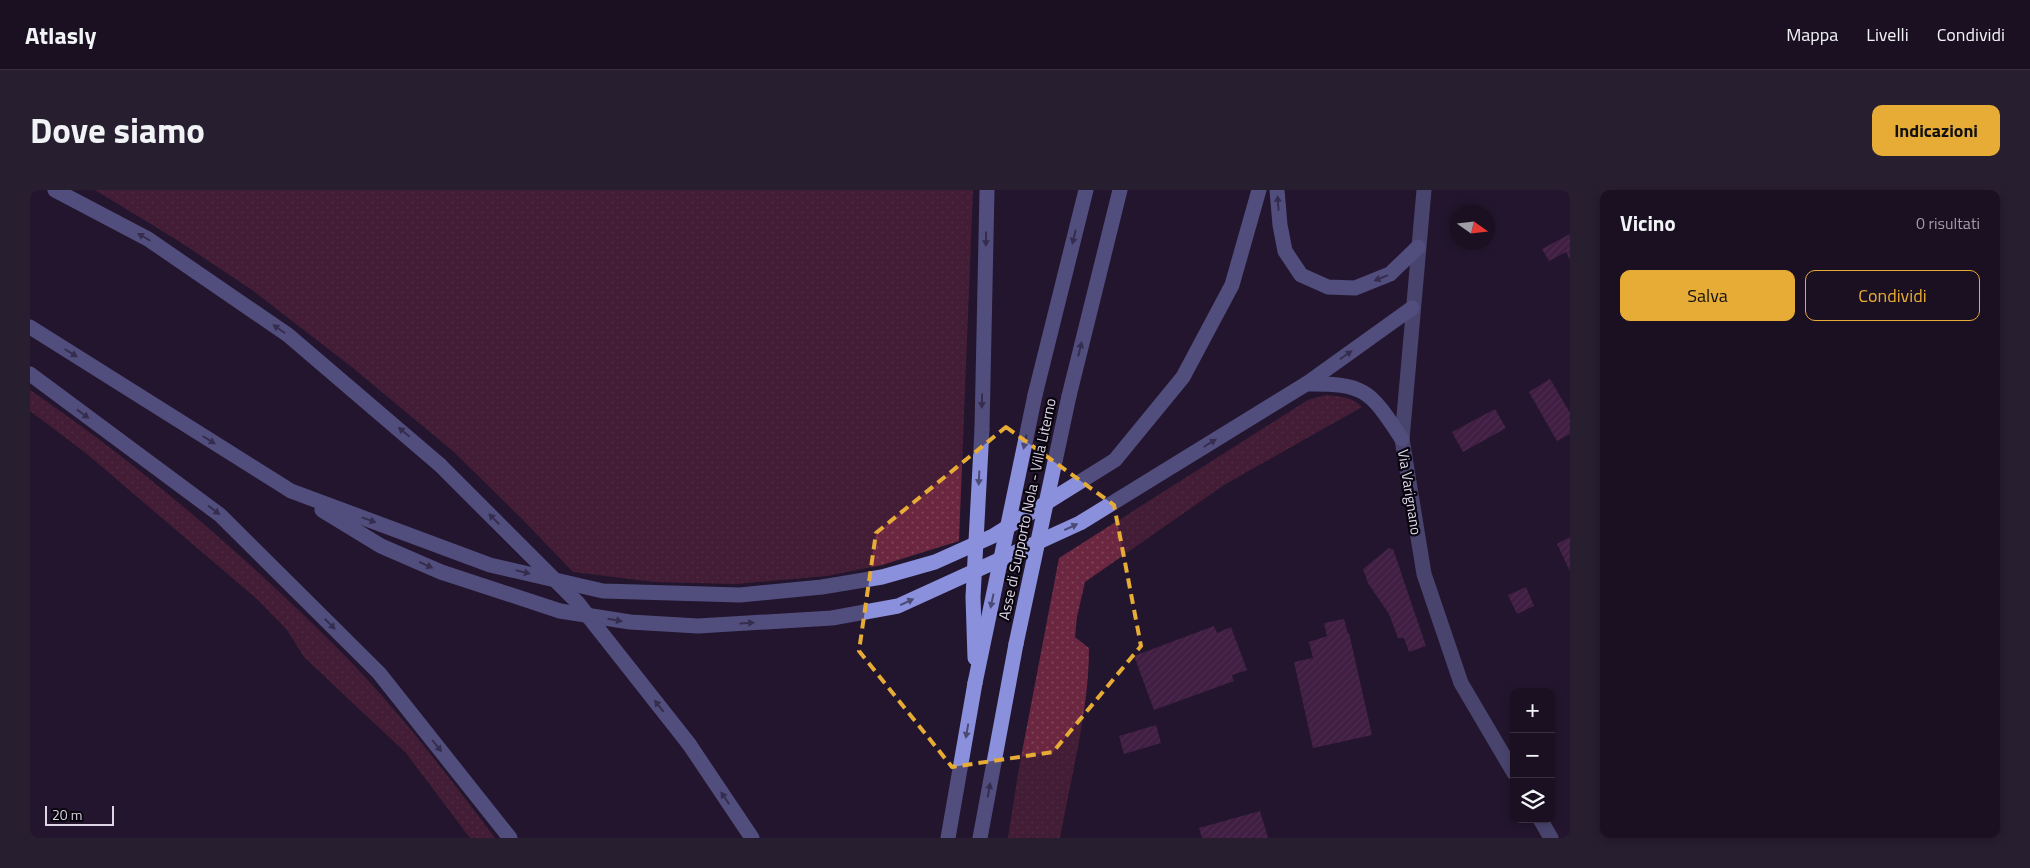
<!DOCTYPE html>
<html lang="it">
<meta charset="utf-8">
<style>
:root{--surface:#1a1022;--page:#271e2f;--text:#f1f3f6;--muted:#9f9da5;--line:#383040;--accent:#e7ac36}
body{margin:0;font-family:"Titillium Web",sans-serif;background:var(--page);color:var(--text)}
.controls{position:absolute;right:15px;bottom:15px;display:grid;overflow:hidden;border-radius:10px;box-shadow:0 2px 8px #0003}
.controls button{width:45px;height:45px;display:grid;place-items:center;padding:0;border:0;border-bottom:1px solid var(--line);background:var(--surface);color:var(--text);font:25px sans-serif}
.compass{position:absolute;left:1420px;top:15px;width:45px;height:45px;border-radius:50%;background:var(--surface);box-shadow:0 2px 8px #0003;rotate:104deg}
.scale{position:absolute;left:15px;bottom:12px;width:69px;box-sizing:border-box;padding-left:5px;border:2px solid #ddd5e6;border-top:0;font-size:14px;line-height:18px;white-space:nowrap;color:#ddd5e6;-webkit-text-stroke:4px #09050e;paint-order:stroke}
.list{margin:0;padding:0;list-style:none}
h2{display:flex;justify-content:space-between;align-items:center;height:65px;margin:0;padding:0 20px;font-size:21px}
h2 small{font-size:16px;font-weight:400;color:var(--muted)}
.actions{display:flex;gap:10px;padding:15px 20px}
.actions a{flex:1;padding:11px 0;border:1px solid var(--accent);border-radius:10px;text-align:center;font-size:18px;color:var(--accent)}
.actions .main{background:var(--accent);color:#111}
.icon{flex:none;width:28px;height:28px;fill:none;stroke:currentColor;stroke-width:2;stroke-linecap:round;stroke-linejoin:round}
.map{position:relative;flex:none;width:1540px;height:648px;overflow:hidden;border-radius:10px}
header{display:flex;align-items:center;gap:30px;box-sizing:border-box;height:70px;padding:0 25px;background:var(--surface);border-bottom:1px solid var(--line)}
header strong{font-size:24px}
nav{display:flex;gap:28px;margin-inline-start:auto;font-size:18px}
.intro{display:flex;align-items:center;justify-content:space-between;box-sizing:border-box;height:120px;padding:0 30px}
h1{margin:0;font-size:35px}
.button{padding:12px 22px;border-radius:10px;background:var(--accent);color:#111;font-size:18px;font-weight:700}
main{display:flex;gap:30px;padding:0 30px}
aside{flex:1;background:var(--surface);border-radius:10px;box-shadow:0 2px 8px #0003}
.map>svg:first-child{display:block}
</style>
<header>
<strong>Atlasly</strong>
<nav><a>Mappa</a><a>Livelli</a><a>Condividi</a></nav>
</header>
<div class="intro"><h1>Dove siamo</h1><a class="button">Indicazioni</a></div>
<main>
<div class="map">
<svg width="1540" height="648" viewBox="0 0 1540 648">
<defs>
<pattern id="grass-dots" width="8" height="8" patternUnits="userSpaceOnUse" patternTransform="scale(1.25)"><rect width="8" height="8" fill="#6a273f"/><path d="M2 2h.1M6 6h.1" fill="none" stroke="#7f455b" stroke-width="1.8" stroke-linecap="round"/></pattern>
<pattern id="building-hatch" width="6" height="6" patternUnits="userSpaceOnUse" patternTransform="scale(1.25)"><rect width="6" height="6" fill="#66295d"/><path d="M-1 1l2-2M0 6l6-6M5 7l2-2" fill="none" stroke="#7b4774"/></pattern>
</defs>
<rect width="100%" height="100%" fill="#22162e"/>
<!-- grass -->
<g fill="url(#grass-dots)">
<path d="M65,0H943L929,351L852,375L797,386L706,394L624,392L543,382L493,330L424,262L323,178L222,100L147,50Z"/>
<path d="M0,200C87,259 165,324 242,395C280,431 320,469 354,508C393,553 429,600 465,648H440L376,563L274,467L257,440L228,410L57,264L0,221Z"/>
<path d="M1296,205C1309,206 1323,207 1332,217L1194,295L1055,392L1047,427L1045,447L1059,458C1059,521 1041,586 1030,648H978L989,578L1029,368L1278,210Z"/>
</g>
<!-- building -->
<g fill="url(#building-hatch)">
<path d="M1540,44V70L1536,62L1519,71L1512,59Z"/>
<path d="M1520,189L1540,223V244L1527,251L1499,202Z"/>
<path d="M1465,219L1476,238L1433,262L1422,242Z"/>
<path d="M1540,347V381L1527,354Z"/>
<path d="M1359,358L1363,359L1396,456L1379,462L1374,448H1368L1359,424L1338,393L1333,379Z"/>
<path d="M1496,397L1504,416L1487,424L1478,405Z"/>
<path d="M1314,429L1318,444L1319,443L1342,545L1283,558L1264,472L1283,468L1279,452L1297,446L1294,433Z"/>
<path d="M1184,436L1187,443L1201,437L1217,480L1202,485L1204,491L1124,520L1104,466Z"/>
<path d="M1126,535L1131,553L1094,564L1089,546Z"/>
<path d="M1230,621L1238,648H1172L1169,638Z"/>
</g>
<g fill="none" stroke-linecap="round" stroke-linejoin="round">
<!-- major -->
<g stroke="#787dbc" stroke-width="15">
<path d="M1394,0L1372,249L1394,384L1431,493L1484,583"/>
<path d="M1510,629L1521,648"/>
</g>
<!-- highway -->
<g stroke="#8a90dc" stroke-width="15">
<path d="M25,0L118,49L258,145L410,275"/>
<path d="M1247,0L1250,35L1255,61L1271,85L1298,97L1325,98L1360,84L1388,57"/>
<path d="M0,137L261,301L460,375L573,401L710,405L792,397L852,387L905,372L963,346L1085,270L1153,187L1202,95L1229,0"/>
<path d="M0,184L190,325L349,483L480,648"/>
<path d="M1276,194L1382,118"/>
<path d="M1005,205L1056,0"/>
<path d="M1039,206L1090,0"/>
<path d="M952,239L957,0"/>
<path d="M292,320L351,356L411,382L530,421L600,432L668,436L802,428L868,416L1050,333L1276,194C1336,193 1340,201 1372,249"/>
<path d="M659,554L722,648"/>
<path d="M918,648L945,493"/>
<path d="M950,648L986,454"/>
</g>
<!-- highway-bridge -->
<g stroke="#8a90dc" stroke-width="15">
<path d="M410,275L547,412L659,554"/>
<path d="M986,454L1039,206"/>
<path d="M945,468L943,407L952,239"/>
<path d="M945,493L1005,205"/>
</g>
</g>
<!-- one-way arrows -->
<defs><path id="oneway-solid" d="M-6-.8H1V-3.2L6.5 0L1 3.2V.8H-6Z" transform="scale(1.25)"/></defs>
<g fill="#4a4a75">
<use href="#oneway-solid" transform="translate(1248 13) rotate(-94)"/>
<use href="#oneway-solid" transform="translate(114 47) rotate(-150)"/>
<use href="#oneway-solid" transform="translate(1044 47) rotate(104)"/>
<use href="#oneway-solid" transform="translate(956 49) rotate(91)"/>
<use href="#oneway-solid" transform="translate(1351 88) rotate(158)"/>
<use href="#oneway-solid" transform="translate(249 139) rotate(-145)"/>
<use href="#oneway-solid" transform="translate(1050 159) rotate(-76)"/>
<use href="#oneway-solid" transform="translate(41 163) rotate(32)"/>
<use href="#oneway-solid" transform="translate(1316 165) rotate(-35)"/>
<use href="#oneway-solid" transform="translate(952 211) rotate(91)"/>
<use href="#oneway-solid" transform="translate(53 224) rotate(36)"/>
<use href="#oneway-solid" transform="translate(374 242) rotate(-140)"/>
<use href="#oneway-solid" transform="translate(179 250) rotate(32)"/>
<use href="#oneway-solid" transform="translate(995 252) rotate(102)"/>
<use href="#oneway-solid" transform="translate(1180 253) rotate(-32)"/>
<use href="#oneway-solid" transform="translate(949 288) rotate(93)"/>
<use href="#oneway-solid" transform="translate(184 320) rotate(37)"/>
<use href="#oneway-solid" transform="translate(464 329) rotate(-135)"/>
<use href="#oneway-solid" transform="translate(339 330) rotate(20)"/>
<use href="#oneway-solid" transform="translate(1041 337) rotate(-25)"/>
<use href="#oneway-solid" transform="translate(396 375) rotate(24)"/>
<use href="#oneway-solid" transform="translate(493 382) rotate(13)"/>
<use href="#oneway-solid" transform="translate(962 411) rotate(102)"/>
<use href="#oneway-solid" transform="translate(877 412) rotate(-25)"/>
<use href="#oneway-solid" transform="translate(585 430) rotate(10)"/>
<use href="#oneway-solid" transform="translate(717 433) rotate(-3)"/>
<use href="#oneway-solid" transform="translate(300 434) rotate(45)"/>
<use href="#oneway-solid" transform="translate(629 516) rotate(-128)"/>
<use href="#oneway-solid" transform="translate(937 541) rotate(100)"/>
<use href="#oneway-solid" transform="translate(407 556) rotate(51)"/>
<use href="#oneway-solid" transform="translate(959 600) rotate(-80)"/>
<use href="#oneway-solid" transform="translate(695 608) rotate(-124)"/>
</g>
<!-- marked area -->
<path d="M0 0H1540V648H0ZM976,237L1084,315L1111,456L1023,562L922,577L829,461L846,343Z" fill="#22162e" fill-opacity=".55" fill-rule="evenodd"/>
<path fill="none" stroke="#e7ac36" stroke-width="4" stroke-dasharray="10 6" stroke-linejoin="round" d="M976,237L1084,315L1111,456L1023,562L922,577L829,461L846,343Z"/>
<g text-anchor="middle" dominant-baseline="central" stroke-width="4.5" stroke-linejoin="round" paint-order="stroke">
<!-- street labels -->
<g font-size="15" fill="#ddd5e6" stroke="#09050e">
<text transform="translate(1380 302) rotate(81)">Via Varignano</text>
<text transform="translate(997 319) rotate(-78)">Asse di Supporto Nola - Villa Literno</text>
</g>
</g>
</svg>
<div class="controls">
<button>+</button>
<button>−</button>
<button><svg class="icon" aria-label="layers" viewBox="0 0 24 24"><path d="M12 4l9 5-9 5-9-5zM3 14l9 5 9-5"/></svg></button>
</div>
<svg class="compass" viewBox="-18 -18 36 36"><path d="M0-13l5 13h-10z" fill="#e53935"/><path d="M0 13l5-13h-10z" fill="#9f9da5"/></svg>
<div class="scale">20 m</div>
</div>
<aside>
<h2>Vicino<small>0 risultati</small></h2>
<ul class="list">
</ul>
<div class="actions"><a class="main">Salva</a><a>Condividi</a></div>
</aside>
</main>
